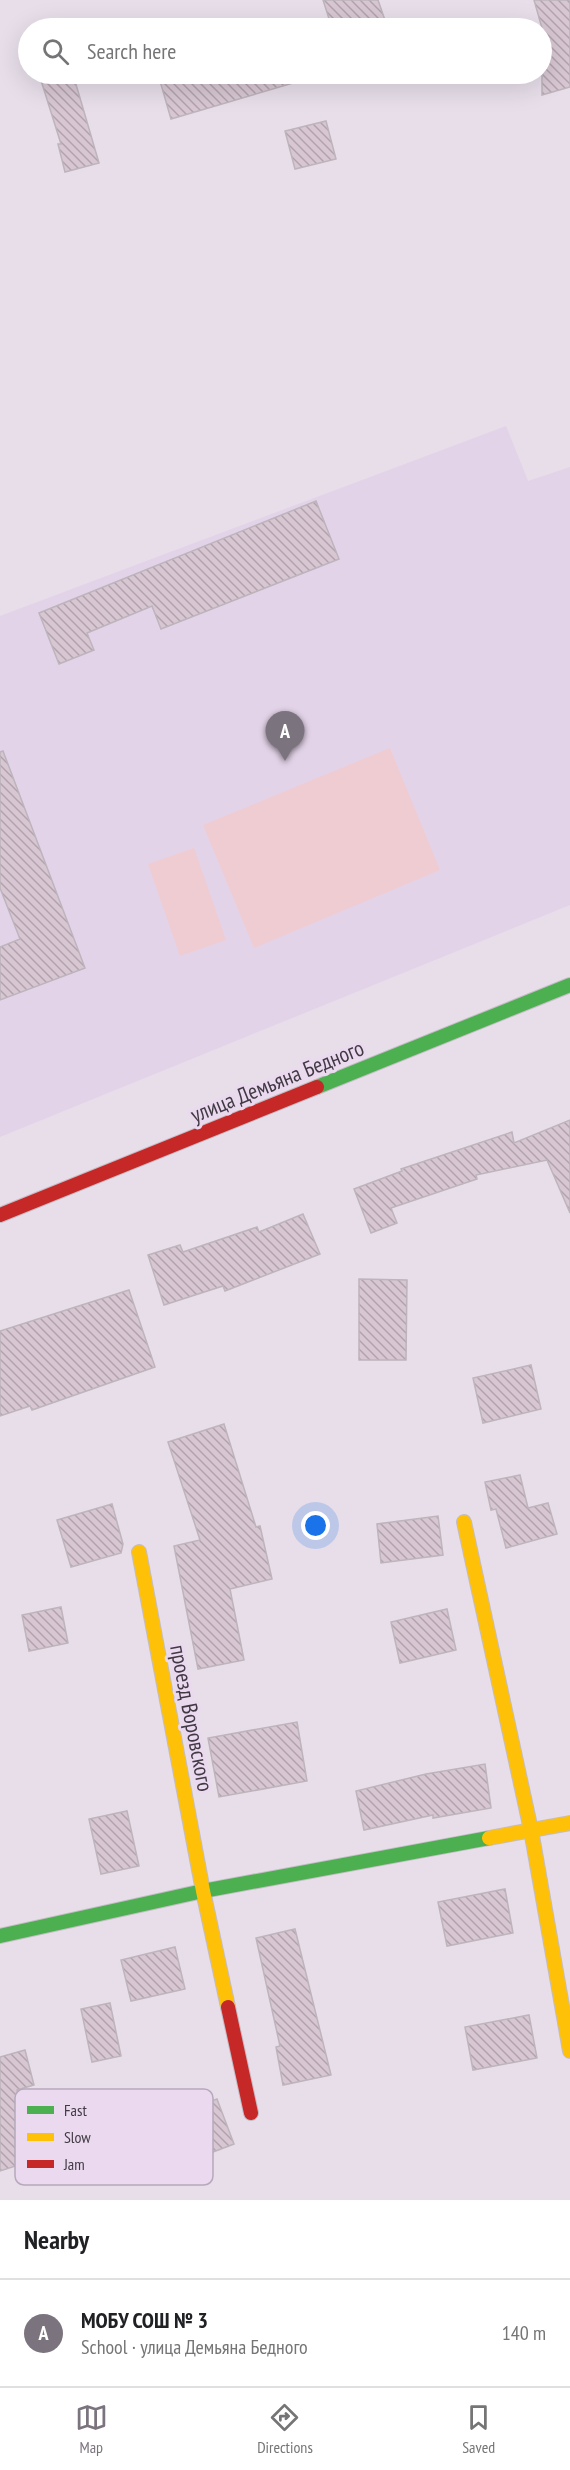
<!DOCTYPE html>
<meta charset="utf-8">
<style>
:root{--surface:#fff;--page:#f6f6f6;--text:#202124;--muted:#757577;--line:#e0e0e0;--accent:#7b737d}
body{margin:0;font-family:"PT Sans Narrow",sans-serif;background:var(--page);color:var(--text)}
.you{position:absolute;left:316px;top:1526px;width:21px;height:21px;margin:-15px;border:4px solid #fff;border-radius:50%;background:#1a73e8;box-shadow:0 0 0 9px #1a73e833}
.badge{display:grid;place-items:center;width:39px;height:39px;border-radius:50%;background:var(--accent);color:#fff;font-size:20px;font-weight:700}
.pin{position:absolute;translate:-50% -50px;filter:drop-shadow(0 2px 3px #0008)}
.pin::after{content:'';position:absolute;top:32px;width:21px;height:18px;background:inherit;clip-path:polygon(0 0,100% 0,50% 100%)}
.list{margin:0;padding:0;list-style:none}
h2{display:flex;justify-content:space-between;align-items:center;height:78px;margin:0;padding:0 24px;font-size:26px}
h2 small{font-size:20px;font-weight:400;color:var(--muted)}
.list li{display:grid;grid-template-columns:39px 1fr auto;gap:18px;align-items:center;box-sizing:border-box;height:108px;padding:0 24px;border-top:2px solid var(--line)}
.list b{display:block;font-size:22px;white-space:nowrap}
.list p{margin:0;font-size:20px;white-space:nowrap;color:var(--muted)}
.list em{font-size:20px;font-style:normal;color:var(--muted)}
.icon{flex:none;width:33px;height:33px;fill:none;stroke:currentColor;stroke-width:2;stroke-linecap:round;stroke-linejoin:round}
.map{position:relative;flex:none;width:570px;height:2200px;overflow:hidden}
.search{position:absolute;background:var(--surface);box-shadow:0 6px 24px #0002;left:18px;right:18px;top:18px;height:66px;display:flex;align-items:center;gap:15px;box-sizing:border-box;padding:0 21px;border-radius:33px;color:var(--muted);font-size:22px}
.sheet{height:186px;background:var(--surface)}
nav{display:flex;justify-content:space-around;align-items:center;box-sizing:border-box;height:84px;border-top:2px solid var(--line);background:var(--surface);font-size:16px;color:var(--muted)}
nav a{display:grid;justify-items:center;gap:3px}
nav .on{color:var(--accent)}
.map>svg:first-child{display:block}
</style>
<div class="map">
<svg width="570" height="2200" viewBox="0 0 570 2200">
<defs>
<pattern id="building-back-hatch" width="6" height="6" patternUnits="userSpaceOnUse" patternTransform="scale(1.5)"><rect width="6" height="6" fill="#d8c7d3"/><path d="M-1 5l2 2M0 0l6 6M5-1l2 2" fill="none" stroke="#b1a3ad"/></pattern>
</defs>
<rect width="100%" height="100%" fill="#e7deea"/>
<!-- built -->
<path fill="#e3d3e8" d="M506,426L528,481L570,467V905L0,1137V616Z"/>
<!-- green -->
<g fill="#efccd2">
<path d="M390,748L440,870L254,948L203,825Z"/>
<path d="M194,848L226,940L180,956L148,864Z"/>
</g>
<!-- building -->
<g fill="url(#building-back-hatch)" stroke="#bdb4bc" stroke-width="1.5">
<path d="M323,0H378L387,26L377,28H332Z"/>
<path d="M534,0H570V87L542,95V28Z"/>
<path d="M39,74H73L99,163L65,172L58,144H61Z"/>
<path d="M158,74H299L300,81L171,119Z"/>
<path d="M326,121L336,159L295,169L285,131Z"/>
<path d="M316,501L339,559L161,629L152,606L87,633L94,650L59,664L39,613Z"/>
<path d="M3,751L85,968L0,1000V947L20,939L0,888V752Z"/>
<path d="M570,1120V1213L547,1160L476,1175L477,1179L391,1208L397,1223L371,1233L354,1189L402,1171L401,1169L512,1132L514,1143Z"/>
<path d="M303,1214L320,1254L225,1291L223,1286L164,1305L148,1255L180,1245L183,1252L257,1227L259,1232Z"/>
<path d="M359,1279L407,1280L406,1360H359Z"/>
<path d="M129,1290L155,1367L32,1410L30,1406L0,1416V1331Z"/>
<path d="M531,1365L541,1409L483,1423L473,1378Z"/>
<path d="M224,1424L256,1527L260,1526L272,1579L230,1589L244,1660L198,1669L174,1546L200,1540L168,1442Z"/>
<path d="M520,1475L528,1508L548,1503L557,1534L506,1548L496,1509L491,1510L485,1482Z"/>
<path d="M112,1504L123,1544L121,1553L71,1567L57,1520Z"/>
<path d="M438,1516L443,1555L381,1563L377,1524Z"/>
<path d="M61,1607L68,1643L29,1651L22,1615Z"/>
<path d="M447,1609L456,1650L400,1663L391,1622Z"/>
<path d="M297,1722L307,1781L219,1797L208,1738Z"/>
<path d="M485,1764L491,1808L433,1818V1815L364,1830L356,1791L426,1774Z"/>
<path d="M127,1811L139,1866L101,1874L89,1819Z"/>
<path d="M505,1889L513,1933L447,1946L438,1902Z"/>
<path d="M295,1929L331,2075L283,2085L276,2047L280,2046L256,1938Z"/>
<path d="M175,1947L185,1989L131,2001L121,1960Z"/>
<path d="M110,2003L121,2056L92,2062L81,2009Z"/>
<path d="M529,2015L537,2058L473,2070L465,2027Z"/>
<path d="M25,2050L34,2085L17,2090L37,2159L0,2171V2057Z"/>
<path d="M217,2099L234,2144L179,2165L162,2120Z"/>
</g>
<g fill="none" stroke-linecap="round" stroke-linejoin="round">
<!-- fast casing -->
<g stroke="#c4bdc6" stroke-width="16">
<g id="fast">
<path d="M317,1087L570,985"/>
<path d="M0,1936L203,1891L489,1838"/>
</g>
</g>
<!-- slow casing -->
<g stroke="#c4bdc6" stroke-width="16">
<g id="slow">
<path d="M464,1522L531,1830L570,2051"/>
<path d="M139,1552L203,1891L228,2007"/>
<path d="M489,1838L570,1823"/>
</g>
</g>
<!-- jam casing -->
<g stroke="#c4bdc6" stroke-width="16">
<g id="jam">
<path d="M0,1215L317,1087"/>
<path d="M228,2007L251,2113"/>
</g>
</g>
<!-- fast -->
<use href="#fast" stroke="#4caf50" stroke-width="14"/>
<!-- slow -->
<use href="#slow" stroke="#ffc107" stroke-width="14"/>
<!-- jam -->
<use href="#jam" stroke="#c62828" stroke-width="14"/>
</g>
<g text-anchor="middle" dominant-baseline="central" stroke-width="6" stroke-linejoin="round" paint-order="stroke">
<!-- street labels -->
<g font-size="22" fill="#413a43" stroke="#ead9ef">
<text transform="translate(277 1081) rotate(-22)">улица Демьяна Бедного</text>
<text transform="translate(192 1718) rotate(79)">проезд Воровского</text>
</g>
</g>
<!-- legend -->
<rect x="15" y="2089" width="198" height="96" rx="9" fill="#ead9ef" stroke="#b7a9bb" stroke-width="1.5"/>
<rect x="27" y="2106" width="27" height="8" fill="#4caf50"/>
<rect x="27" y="2133" width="27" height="8" fill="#ffc107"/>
<rect x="27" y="2160" width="27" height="8" fill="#c62828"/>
<g font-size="16" fill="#413a43">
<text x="64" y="2116">Fast</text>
<text x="64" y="2143">Slow</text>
<text x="64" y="2170">Jam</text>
</g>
</svg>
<div class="you"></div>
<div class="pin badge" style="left:285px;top:761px">A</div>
<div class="search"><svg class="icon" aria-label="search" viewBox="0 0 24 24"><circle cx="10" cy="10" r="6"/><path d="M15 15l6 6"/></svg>Search here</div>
</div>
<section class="sheet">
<h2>Nearby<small></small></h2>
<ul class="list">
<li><span class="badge">A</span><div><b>МОБУ СОШ № 3</b><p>School · улица Демьяна Бедного</p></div><em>140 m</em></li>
</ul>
</section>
<nav>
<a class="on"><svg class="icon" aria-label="map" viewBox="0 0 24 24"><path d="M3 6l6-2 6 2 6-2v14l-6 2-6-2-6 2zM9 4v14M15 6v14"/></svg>Map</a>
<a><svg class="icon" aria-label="directions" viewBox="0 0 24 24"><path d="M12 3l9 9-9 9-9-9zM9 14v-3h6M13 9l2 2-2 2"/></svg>Directions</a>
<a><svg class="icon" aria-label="saved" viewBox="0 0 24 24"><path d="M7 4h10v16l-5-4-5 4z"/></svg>Saved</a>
</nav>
